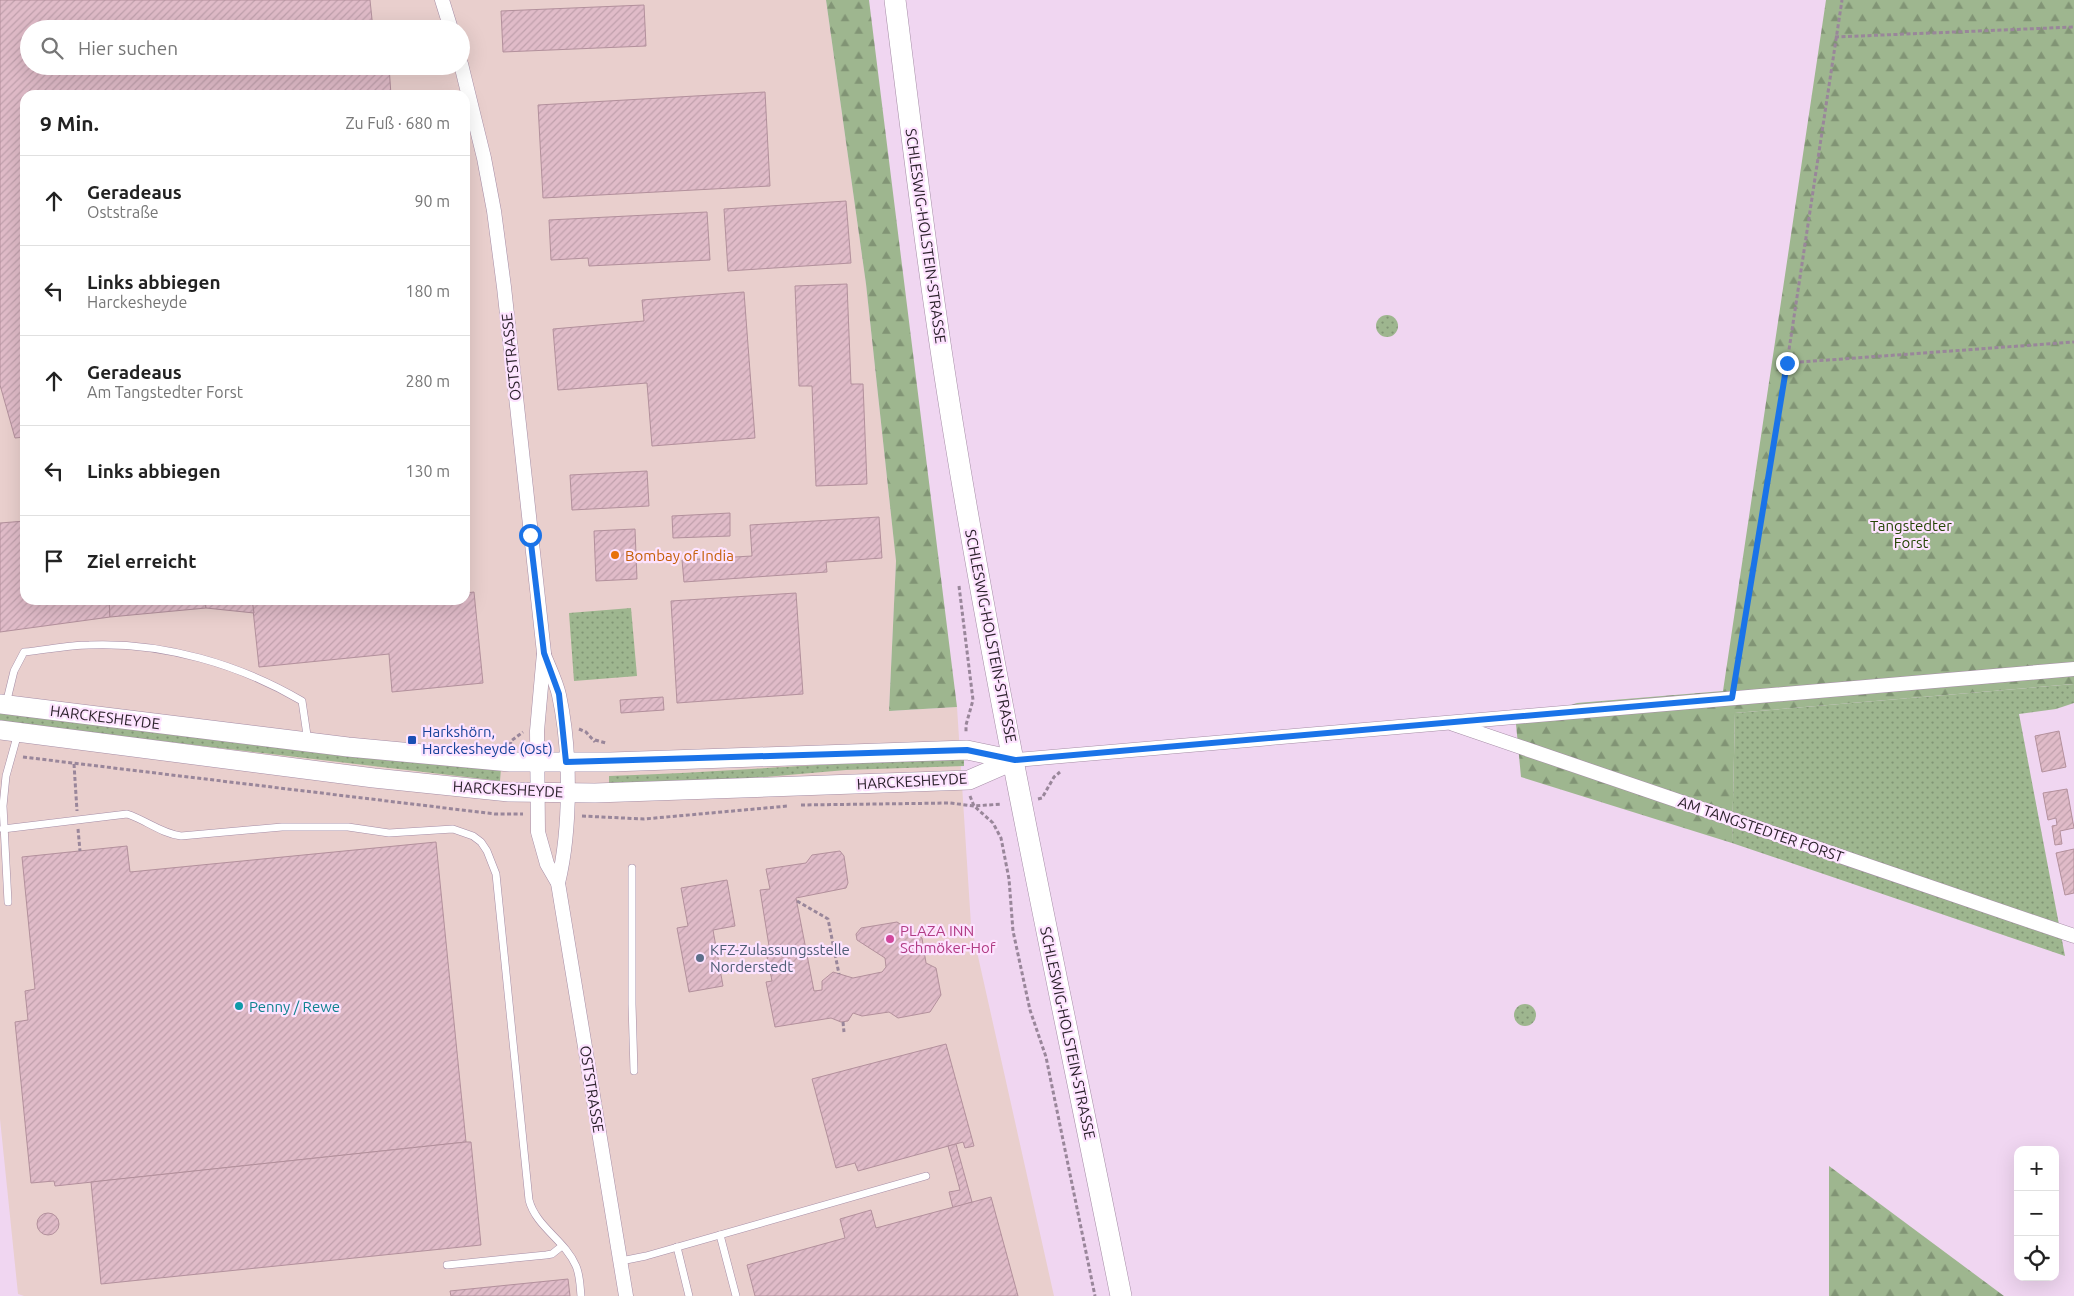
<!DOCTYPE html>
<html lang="de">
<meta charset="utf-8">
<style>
:root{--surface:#fff;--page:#f2f2f2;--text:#222;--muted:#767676;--line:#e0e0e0}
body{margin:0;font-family:Ubuntu,sans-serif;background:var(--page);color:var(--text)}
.controls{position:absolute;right:15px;bottom:15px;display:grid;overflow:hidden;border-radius:10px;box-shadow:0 5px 20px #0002}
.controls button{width:45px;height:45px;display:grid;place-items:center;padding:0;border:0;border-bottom:1px solid var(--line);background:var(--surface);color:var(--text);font:25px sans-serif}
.stop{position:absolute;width:15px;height:15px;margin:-11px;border:4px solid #1a73e8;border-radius:50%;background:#fff}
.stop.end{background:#1a73e8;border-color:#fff;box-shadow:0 1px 5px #0008}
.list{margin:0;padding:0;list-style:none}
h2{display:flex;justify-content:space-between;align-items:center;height:65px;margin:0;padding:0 20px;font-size:21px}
h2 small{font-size:16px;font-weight:400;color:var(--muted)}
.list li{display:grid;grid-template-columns:32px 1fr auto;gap:15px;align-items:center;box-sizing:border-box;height:90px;padding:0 20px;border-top:1px solid var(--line)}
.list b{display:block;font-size:19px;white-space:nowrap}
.list p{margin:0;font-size:16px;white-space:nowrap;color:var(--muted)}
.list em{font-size:16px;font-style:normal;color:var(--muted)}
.icon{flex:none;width:28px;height:28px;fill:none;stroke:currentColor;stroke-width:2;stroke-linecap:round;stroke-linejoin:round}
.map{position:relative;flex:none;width:2074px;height:1296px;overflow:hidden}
.search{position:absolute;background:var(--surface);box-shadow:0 5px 20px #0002;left:20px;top:20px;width:450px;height:55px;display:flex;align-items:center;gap:12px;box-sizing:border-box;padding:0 18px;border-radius:28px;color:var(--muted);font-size:19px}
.panel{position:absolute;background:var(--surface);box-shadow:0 5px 20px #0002;left:20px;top:90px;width:450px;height:515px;border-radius:15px}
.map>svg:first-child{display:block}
</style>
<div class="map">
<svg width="2074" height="1296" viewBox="0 0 2074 1296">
<defs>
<pattern id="grass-dots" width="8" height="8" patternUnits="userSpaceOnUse" patternTransform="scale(1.25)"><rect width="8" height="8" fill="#9eb68f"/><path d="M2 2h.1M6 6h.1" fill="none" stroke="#819475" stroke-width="1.8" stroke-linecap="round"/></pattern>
<pattern id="forest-firs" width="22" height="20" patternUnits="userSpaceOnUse" patternTransform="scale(1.25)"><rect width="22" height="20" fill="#9eb68f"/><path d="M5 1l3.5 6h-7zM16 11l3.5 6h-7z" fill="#819475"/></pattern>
<pattern id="building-hatch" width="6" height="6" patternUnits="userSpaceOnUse" patternTransform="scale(1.25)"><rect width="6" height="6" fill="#e0bbc8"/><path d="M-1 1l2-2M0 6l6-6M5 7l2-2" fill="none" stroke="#c0a0ac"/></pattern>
</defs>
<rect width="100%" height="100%" fill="#f0d6f1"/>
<!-- commercial -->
<path fill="#e9cfcd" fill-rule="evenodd" d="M0,0H826L866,284L896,561L889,711L957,707L971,925L1054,1296H24L18,1294L0,1119ZM29,29H461V66H29ZM25,95H465V600H25Z"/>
<!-- grass -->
<g fill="url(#grass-dots)">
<circle cx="1387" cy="326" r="11"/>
<path d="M631,608L637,676L574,681L569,613Z"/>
<path d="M2074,684V703L2056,709L2019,714L2065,956L1732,843L1735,713Z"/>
<path d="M0,711L378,759L501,768L500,781L0,722Z"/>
<path d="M964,757V766L846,770L719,781L609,784V776C727,772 845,762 964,757Z"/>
<circle cx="1525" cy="1015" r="11"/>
</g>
<!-- forest -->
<g fill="url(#forest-firs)">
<path d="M826,0H869L957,707L889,711L896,561L866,284Z"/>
<path d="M1826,0H2074V684L1735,713L1732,843L1521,777L1516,724L1577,703L1723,691Z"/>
<path d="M1829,1166L2004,1296H1829Z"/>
</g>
<!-- building -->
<g fill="url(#building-hatch)" stroke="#b3909c">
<path d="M0,0H370L373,29H29V66H389L391,95H25V437L15,438L0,385Z"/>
<path d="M644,5L646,46L503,52L501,11Z"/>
<path d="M765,92L770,186L543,198L538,105Z"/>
<path d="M846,201L851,263L728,271L724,209Z"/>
<path d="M707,212L710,260L589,266L588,258L551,260L549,220Z"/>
<path d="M847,284L851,384H863L867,484L816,486L812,386H799L795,286Z"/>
<path d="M744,292L755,438L652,446L647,383L558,390L553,329L644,321L642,300Z"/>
<path d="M647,471L649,506L572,510L570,475Z"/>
<path d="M730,513V536L673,538L672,516Z"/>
<path d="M879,517L882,558L826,562L827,572L684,582L682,560L752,556L750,525Z"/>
<path d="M25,521V600H109L110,617L0,632V523Z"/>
<path d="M635,529L637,579L596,581L594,531Z"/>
<path d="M474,592L483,683L392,692L389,654L259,667L252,600H465V593Z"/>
<path d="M796,593L803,694L677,703L671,601Z"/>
<path d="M109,600H205L206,608L110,617Z"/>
<path d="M205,600H252L254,613L206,608Z"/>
<path d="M663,697L664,710L621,713L620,700Z"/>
<path d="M2059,731L2066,767L2042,772L2035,736Z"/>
<path d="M2067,789L2074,828L2060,831L2062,844L2055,845L2052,826L2057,825L2056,818L2048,820L2043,793Z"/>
<path d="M436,842L466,1142L55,1186L54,1181L31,1183L15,1022L28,1020L25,991L35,989L22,857L127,846L130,872Z"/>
<path d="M2074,849V893L2065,895L2056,853Z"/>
<path d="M840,851L844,856L848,883L846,888L796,898L814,991L822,990V981L833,972L853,978L882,972L886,967L885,958L857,940L856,934L861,928L897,922L922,938L926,963L936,968L941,995L930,1012L898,1018L889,1012L862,1016L853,1013L848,1021L841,1022L831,1018L775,1027L766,982L772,981L765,947L769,946L760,890L770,889L766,869L806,863L812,855Z"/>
<path d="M727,880L735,926L713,930L723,986L689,992L677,928L688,926L681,888Z"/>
<path d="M946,1044L974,1146L965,1148L963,1142L858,1171L855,1163L836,1168L812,1079Z"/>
<path d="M466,1142H471L481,1245L101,1284L91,1182Z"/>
<path d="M956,1144L972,1202L953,1208L949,1192L960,1190L948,1146Z"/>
<path d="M991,1197L1018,1296H755L747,1265L845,1238L840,1219L871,1210L876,1228Z"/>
<circle cx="48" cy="1224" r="11"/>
<path d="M568,1279L570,1296H451L450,1291Z"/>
</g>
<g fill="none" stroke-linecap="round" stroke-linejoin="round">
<!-- lane casing -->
<g stroke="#a58da6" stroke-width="8">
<g id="lane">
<path d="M6,704L14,671L24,652C46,650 68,645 89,645C163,642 239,664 302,701L308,742"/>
<path d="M3,829L127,814C146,820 160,833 181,836L282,827H348L389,833L453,829L473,836L481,842L487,851L496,874L529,1200C536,1227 565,1240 576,1266C580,1275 580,1286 581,1296"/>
<path d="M632,868V1004L634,1071"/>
<path d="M8,902L3,806L6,776L18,733"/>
<path d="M720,1235L736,1296"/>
<path d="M677,1247L689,1296"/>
<path d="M621,1261L646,1256L926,1176"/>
<path d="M447,1265L546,1255L552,1254L562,1246"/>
</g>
</g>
<!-- street casing -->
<g stroke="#a58da6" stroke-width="15">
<g id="street">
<path d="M442,0L451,29"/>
<path d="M461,64L484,158L494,211L504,287L544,653L537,731L538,832L547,864L558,883L626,1296"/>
<path d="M544,655C549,668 556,681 559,695C571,750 571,829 558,883"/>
<path d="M1453,724L2074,936"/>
<path d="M1015,760L2074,669"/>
</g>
</g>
<!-- secondary casing -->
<g stroke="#a58da6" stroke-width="20">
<g id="secondary">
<path d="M0,704L348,747L510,762H611L967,750L1015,760"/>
<path d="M0,730L374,778L509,792L595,793L969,780L1015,760"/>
</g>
</g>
<!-- primary casing -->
<g stroke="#a58da6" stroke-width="22">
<path id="primary" d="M895,0C913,146 931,294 955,439C1002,726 1064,1011 1121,1296"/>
</g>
<!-- path -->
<g stroke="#99869a" stroke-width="3" stroke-dasharray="4 2.5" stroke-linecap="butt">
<path d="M1835,37L2074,27"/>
<path d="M1787,363L2074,342"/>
<path d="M959,586L973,700L966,725V732"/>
<path d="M1734,683L1787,363L1842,0"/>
<path d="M579,729L586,732L595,742"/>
<path d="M595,740L606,743"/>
<path d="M510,746L511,741L523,732"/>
<path d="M23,757L495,814H523"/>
<path d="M74,764L77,811"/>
<path d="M970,796L974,806L993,823L1001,838L1009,879L1013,931L1030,1010L1046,1057L1095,1296"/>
<path d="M1038,799L1042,798L1054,777L1060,772"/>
<path d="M801,805L950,803L974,806L1002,804"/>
<path d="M582,816L644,819L788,806"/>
<path d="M78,829L80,851"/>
<path d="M797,901L828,919L839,974"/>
<path d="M843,1022L844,1032"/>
</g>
<!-- lane -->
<use href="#lane" stroke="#fff" stroke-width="7"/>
<!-- street -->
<use href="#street" stroke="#fff" stroke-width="14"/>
<!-- secondary -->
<use href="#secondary" stroke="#fff" stroke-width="19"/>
<!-- primary -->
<use href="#primary" stroke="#fff" stroke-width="21"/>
</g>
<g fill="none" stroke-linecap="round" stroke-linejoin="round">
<!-- route -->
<path stroke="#1a73e8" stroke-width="6" d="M530,535L544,653L559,694L566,762L967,750L1015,760L1732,698L1787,363"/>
</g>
<!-- markers -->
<circle fill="#e8710a" stroke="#fde3ff" stroke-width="2" cx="615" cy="555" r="5"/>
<rect fill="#1a4fb4" stroke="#fde3ff" stroke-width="2" x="407" y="735" width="10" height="10" rx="2.5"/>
<circle fill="#d1479c" stroke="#fde3ff" stroke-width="2" cx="890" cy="939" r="5"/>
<circle fill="#5c6f8a" stroke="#fde3ff" stroke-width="2" cx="700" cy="958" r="5"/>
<circle fill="#0f9aa8" stroke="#fde3ff" stroke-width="2" cx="239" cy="1006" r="5"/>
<g text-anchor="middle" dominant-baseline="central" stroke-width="4.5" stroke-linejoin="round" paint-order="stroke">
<!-- street labels -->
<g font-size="15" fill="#2c222c" stroke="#fde3ff">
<text transform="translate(926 236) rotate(82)">SCHLESWIG-HOLSTEIN-STRASSE</text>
<text transform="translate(511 357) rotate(-96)">OSTSTRASSE</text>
<text transform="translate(991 636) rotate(79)">SCHLESWIG-HOLSTEIN-STRASSE</text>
<text transform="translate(105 717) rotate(7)">HARCKESHEYDE</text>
<text transform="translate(912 781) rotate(-3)">HARCKESHEYDE</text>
<text transform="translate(508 789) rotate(3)">HARCKESHEYDE</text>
<text transform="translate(1761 829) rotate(19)">AM TANGSTEDTER FORST</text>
<text transform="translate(1068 1033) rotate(78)">SCHLESWIG-HOLSTEIN-STRASSE</text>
<text transform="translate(592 1089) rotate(81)">OSTSTRASSE</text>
</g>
<!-- park labels -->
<g font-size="15" fill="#234403" stroke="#fde3ff">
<text x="1911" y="525">Tangstedter<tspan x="1911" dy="17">Forst</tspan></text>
</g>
<!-- food labels -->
<g font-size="15" fill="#c56008" stroke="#fde3ff" text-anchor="start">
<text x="625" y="555">Bombay of India</text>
</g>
<!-- transit labels -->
<g font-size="15" fill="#164399" stroke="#fde3ff" text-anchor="start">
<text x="422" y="731">Harkshörn,<tspan x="422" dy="17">Harckesheyde (Ost)</tspan></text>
</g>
<!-- hotel labels -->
<g font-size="15" fill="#b23c85" stroke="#fde3ff" text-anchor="start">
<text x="900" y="930">PLAZA INN<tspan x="900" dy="17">Schmöker-Hof</tspan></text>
</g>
<!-- service labels -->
<g font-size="15" fill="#4e5e75" stroke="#fde3ff" text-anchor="start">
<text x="710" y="949">KFZ-Zulassungsstelle<tspan x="710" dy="17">Norderstedt</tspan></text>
</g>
<!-- culture labels -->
<g font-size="15" fill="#0d838f" stroke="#fde3ff" text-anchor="start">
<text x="249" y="1006">Penny / Rewe</text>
</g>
</g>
</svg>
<div class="controls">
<button>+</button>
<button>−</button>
<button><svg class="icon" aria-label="locate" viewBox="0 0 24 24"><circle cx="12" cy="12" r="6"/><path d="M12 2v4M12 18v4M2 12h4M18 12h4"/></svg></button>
</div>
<div class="stop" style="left:530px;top:535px"></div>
<div class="stop end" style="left:1787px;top:363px"></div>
<div class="search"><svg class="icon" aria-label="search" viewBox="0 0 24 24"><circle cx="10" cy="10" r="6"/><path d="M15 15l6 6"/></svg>Hier suchen</div>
<section class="panel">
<h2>9 Min.<small>Zu Fuß · 680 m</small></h2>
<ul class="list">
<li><svg class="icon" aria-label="ahead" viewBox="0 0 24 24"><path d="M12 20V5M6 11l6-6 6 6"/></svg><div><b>Geradeaus</b><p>Oststraße</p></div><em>90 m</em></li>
<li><svg class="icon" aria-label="left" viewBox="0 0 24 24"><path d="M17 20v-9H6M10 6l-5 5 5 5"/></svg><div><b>Links abbiegen</b><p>Harckesheyde</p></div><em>180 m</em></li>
<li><svg class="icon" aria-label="ahead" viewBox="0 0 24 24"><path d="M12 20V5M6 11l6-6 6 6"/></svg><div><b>Geradeaus</b><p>Am Tangstedter Forst</p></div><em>280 m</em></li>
<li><svg class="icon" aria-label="left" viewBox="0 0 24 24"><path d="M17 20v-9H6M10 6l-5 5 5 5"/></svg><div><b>Links abbiegen</b></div><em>130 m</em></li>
<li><svg class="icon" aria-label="arrive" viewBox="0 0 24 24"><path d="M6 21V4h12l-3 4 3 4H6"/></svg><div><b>Ziel erreicht</b></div></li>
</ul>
</section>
</div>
